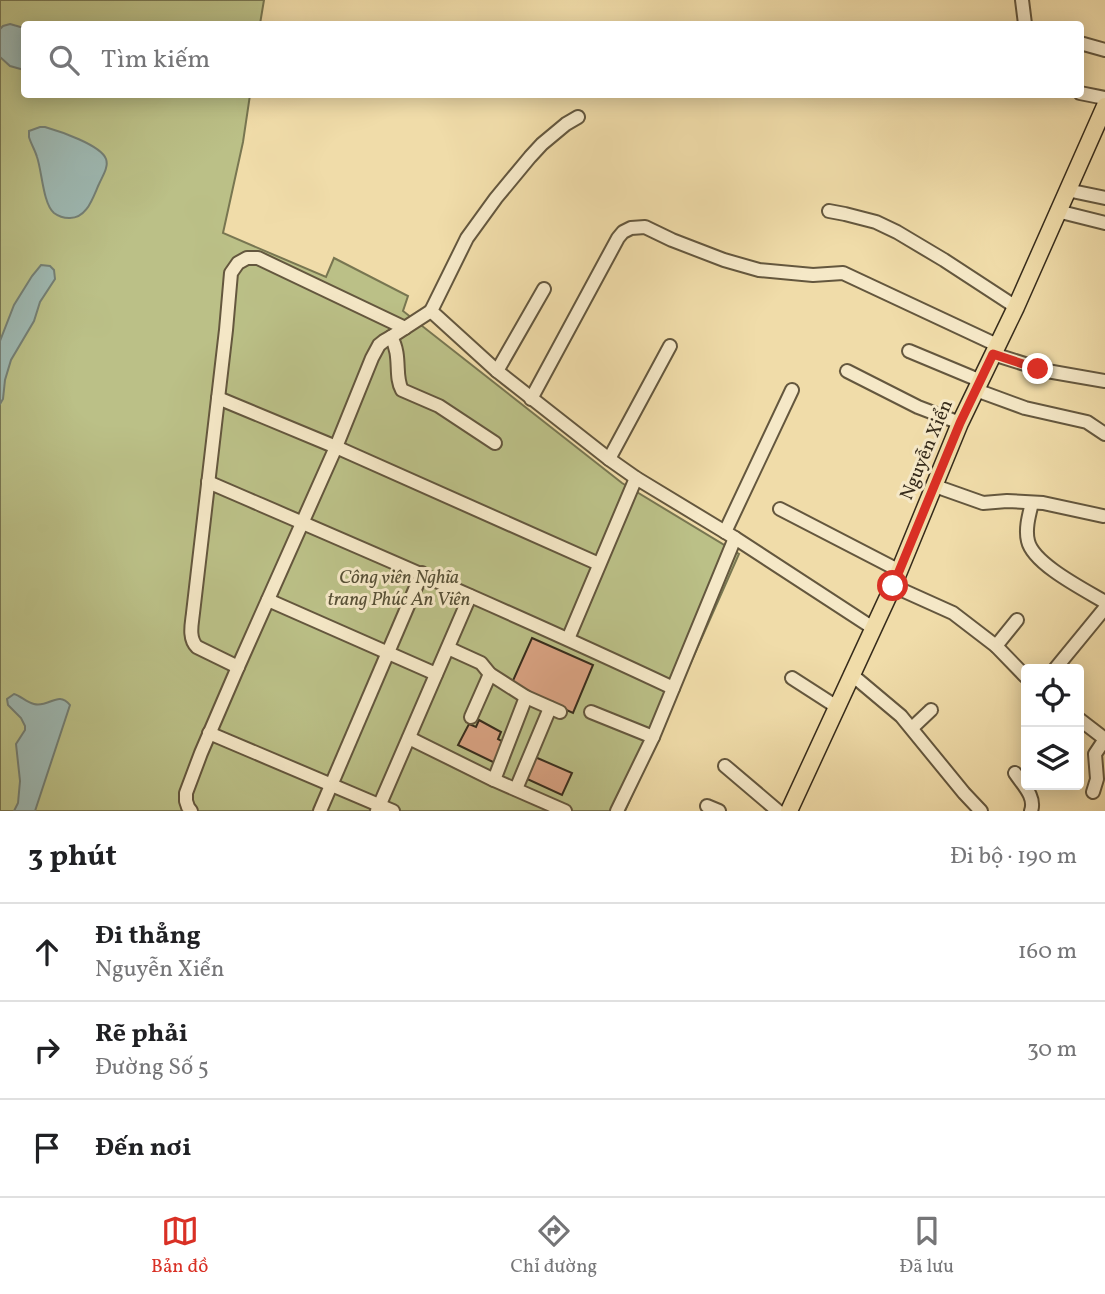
<!DOCTYPE html>
<html lang="vi">
<meta charset="utf-8">
<style>
:root{--surface:#fff;--page:#f6f6f6;--text:#202124;--muted:#757577;--line:#e0e0e0;--accent:#d93025}
body{margin:0;font-family:Vollkorn,serif;background:var(--page);color:var(--text)}
.controls{position:absolute;right:21px;bottom:21px;display:grid;overflow:hidden;border-radius:7px;box-shadow:0 4px 18px #0003}
.controls button{width:63px;height:63px;display:grid;place-items:center;padding:0;border:0;border-bottom:2px solid var(--line);background:var(--surface);color:var(--text);font:35px sans-serif}
.stop{position:absolute;width:21px;height:21px;margin:-16px;border:5px solid #d93025;border-radius:50%;background:#fff}
.stop.end{background:#d93025;border-color:#fff;box-shadow:0 2px 7px #0008}
.list{margin:0;padding:0;list-style:none}
h2{display:flex;justify-content:space-between;align-items:center;height:91px;margin:0;padding:0 28px;font-size:30px}
h2 small{font-size:23px;font-weight:400;color:var(--muted)}
.list li{display:grid;grid-template-columns:46px 1fr auto;gap:21px;align-items:center;box-sizing:border-box;height:98px;padding:0 28px;border-top:2px solid var(--line)}
.list b{display:block;font-size:26px;white-space:nowrap}
.list p{margin:0;font-size:23px;white-space:nowrap;color:var(--muted)}
.list em{font-size:23px;font-style:normal;color:var(--muted)}
.icon{flex:none;width:38px;height:38px;fill:none;stroke:currentColor;stroke-width:2;stroke-linecap:round;stroke-linejoin:round}
.map{position:relative;flex:none;width:1105px;height:811px;overflow:hidden}
.search{position:absolute;background:var(--surface);box-shadow:0 4px 18px #0003;left:21px;right:21px;top:21px;height:77px;display:flex;align-items:center;gap:18px;box-sizing:border-box;padding:0 24px;border-radius:7px;color:var(--muted);font-size:26px}
.sheet{height:385px;background:var(--surface)}
nav{display:flex;justify-content:space-around;align-items:center;box-sizing:border-box;height:98px;border-top:2px solid var(--line);background:var(--surface);font-size:19px;color:var(--muted)}
nav a{display:grid;justify-items:center;gap:4px}
nav .on{color:var(--accent)}
.map>svg:first-child{display:block}
</style>
<div class="map">
<svg width="1105" height="811" viewBox="0 0 1105 811">
<rect width="100%" height="100%" fill="#f0dca9"/>
<filter id="stains"><feTurbulence type="fractalNoise" baseFrequency=".00286" numOctaves="4"/><feColorMatrix values="0 0 0 0 .2 0 0 0 0 .09 0 0 0 0 .02 0 0 0 .5 -.17"/></filter>
<radialGradient id="worn" r=".72"><stop offset=".6" stop-color="#630" stop-opacity="0"/><stop offset="1" stop-color="#630" stop-opacity=".3"/></radialGradient>
<!-- green -->
<path fill="#bbc087" stroke="#787651" stroke-width="2" d="M0,0H264L260,24H24V94L250,95L243,142L223,233L326,277L334,258L408,296L403,311L622,483L739,554L625,811H0Z"/>
<!-- water -->
<g fill="#9eb9b3" stroke="#748076" stroke-width="2">
<path d="M10,24L24,28V70L10,66L0,57V29L3,26Z"/>
<path d="M40,127H45C59,131 101,145 106,159C109,167 102,177 99,184C93,197 87,219 69,218C64,218 58,216 54,213C43,204 42,171 37,157C35,150 31,144 29,137V131Z"/>
<path d="M41,265L50,266L54,270L55,279L40,302L34,321L11,360L5,380L3,399L0,404V341L14,305L32,276Z"/>
<path d="M14,694C21,696 26,702 34,704C49,708 58,690 70,705L35,811H14L18,803L20,781L16,744L25,730V726L21,718L8,705L7,699Z"/>
</g>
<!-- building -->
<g fill="#daa383" stroke="#362b1b" stroke-width="2">
<path d="M532,638L593,665L573,713L511,685Z"/>
<path d="M479,720L501,732L498,739L505,743L495,763L458,745L469,724L476,727Z"/>
<path d="M535,757L572,773L562,795L525,778Z"/>
</g>
<g fill="none" stroke-linecap="round" stroke-linejoin="round">
<!-- minor casing -->
<g stroke="#64573e" stroke-width="16">
<g id="minor">
<path d="M1022,0L1025,24"/>
<path d="M1080,43L1105,50"/>
<path d="M1080,93L1105,98"/>
<path d="M578,117L566,124L542,144L530,157L496,198L467,238L431,311L497,371L609,459L636,478L735,538L873,628"/>
<path d="M1067,190L1105,198"/>
<path d="M829,211L845,214L876,222L897,232L944,260L1016,307"/>
<path d="M1057,211L1105,223"/>
<path d="M391,337C402,356 394,376 402,390L439,406L495,443"/>
<path d="M909,351L981,381"/>
<path d="M993,354L1047,371L1105,381"/>
<path d="M497,371L544,289"/>
<path d="M847,371L918,407L960,423"/>
<path d="M976,390L1025,408L1087,422L1105,434"/>
<path d="M218,398L336,447L599,564"/>
<path d="M531,399L618,238L623,232L631,228L645,227L672,240L724,260L759,270L813,275L843,273L997,345"/>
<path d="M609,459L670,346"/>
<path d="M208,482C363,549 520,616 673,688"/>
<path d="M935,486L983,503L1007,501L1043,503L1103,516"/>
<path d="M1032,503C1029,515 1025,529 1028,541C1033,564 1085,590 1105,602"/>
<path d="M780,509L900,571"/>
<path d="M725,532L792,390"/>
<path d="M893,586L953,613L996,646L1026,677"/>
<path d="M268,600L436,674"/>
<path d="M568,639L636,478"/>
<path d="M996,646L1017,620"/>
<path d="M448,648L481,663L490,674L526,697L560,712"/>
<path d="M238,667L197,647C188,638 192,623 193,613L226,330L231,273L238,263L247,258H258L405,328"/>
<path d="M1055,669L1105,608"/>
<path d="M851,674L901,716L964,793L981,811"/>
<path d="M792,678L837,707"/>
<path d="M591,712L653,737"/>
<path d="M471,717L490,674"/>
<path d="M1079,719L1105,739"/>
<path d="M912,728L931,710"/>
<path d="M209,733L393,811"/>
<path d="M409,738L494,780L565,811"/>
<path d="M725,766L778,811"/>
<path d="M1015,773C1023,785 1036,797 1031,811"/>
<path d="M494,780L526,697"/>
<path d="M516,789L550,708"/>
<path d="M1093,792L1097,779L1095,754L1105,739"/>
<path d="M707,806L719,811"/>
<path d="M191,811L188,807L186,801V793L201,753L238,667L336,447L372,358L379,345L384,341L391,337L431,311"/>
<path d="M320,811L422,573"/>
<path d="M377,811L470,596"/>
<path d="M617,811L653,737L735,538"/>
</g>
</g>
<!-- major casing -->
<g stroke="#362b1b" stroke-width="19">
<path id="major" d="M789,811L893,586L960,423L1016,307L1105,106"/>
</g>
<!-- minor -->
<use href="#minor" stroke="#f5e8c7" stroke-width="12"/>
<!-- major -->
<use href="#major" stroke="#f0dca9" stroke-width="16"/>
</g>
<g fill="none" stroke-linecap="round" stroke-linejoin="round">
<!-- route -->
<path stroke="#d93025" stroke-width="9" d="M893,586L960,423L993,354L1038,369"/>
</g>
<g text-anchor="middle" dominant-baseline="central" stroke-width="6" stroke-linejoin="round" paint-order="stroke">
<!-- street labels -->
<g font-size="19" fill="#362b1b" stroke="#f5e8c7">
<text transform="translate(927 450) rotate(-67)">Nguyễn Xiển</text>
</g>
<!-- park labels -->
<g font-size="19" font-style="italic" fill="#575036" stroke="#f5e8c7">
<text x="399" y="578">Công viên Nghĩa<tspan x="399" dy="22">trang Phúc An Viên</tspan></text>
</g>
</g>
<rect width="100%" height="100%" filter="url(#stains)"/>
<rect width="100%" height="100%" fill="url(#worn)"/>
</svg>
<div class="controls">
<button><svg class="icon" aria-label="locate" viewBox="0 0 24 24"><circle cx="12" cy="12" r="6"/><path d="M12 2v4M12 18v4M2 12h4M18 12h4"/></svg></button>
<button><svg class="icon" aria-label="layers" viewBox="0 0 24 24"><path d="M12 4l9 5-9 5-9-5zM3 14l9 5 9-5"/></svg></button>
</div>
<div class="stop" style="left:893px;top:586px"></div>
<div class="stop end" style="left:1038px;top:369px"></div>
<div class="search"><svg class="icon" aria-label="search" viewBox="0 0 24 24"><circle cx="10" cy="10" r="6"/><path d="M15 15l6 6"/></svg>Tìm kiếm</div>
</div>
<section class="sheet">
<h2>3 phút<small>Đi bộ · 190 m</small></h2>
<ul class="list">
<li><svg class="icon" aria-label="ahead" viewBox="0 0 24 24"><path d="M12 20V5M6 11l6-6 6 6"/></svg><div><b>Đi thẳng</b><p>Nguyễn Xiển</p></div><em>160 m</em></li>
<li><svg class="icon" aria-label="right" viewBox="0 0 24 24"><path d="M7 20v-9h11M14 6l5 5-5 5"/></svg><div><b>Rẽ phải</b><p>Đường Số 5</p></div><em>30 m</em></li>
<li><svg class="icon" aria-label="arrive" viewBox="0 0 24 24"><path d="M6 21V4h12l-3 4 3 4H6"/></svg><div><b>Đến nơi</b></div></li>
</ul>
</section>
<nav>
<a class="on"><svg class="icon" aria-label="map" viewBox="0 0 24 24"><path d="M3 6l6-2 6 2 6-2v14l-6 2-6-2-6 2zM9 4v14M15 6v14"/></svg>Bản đồ</a>
<a><svg class="icon" aria-label="directions" viewBox="0 0 24 24"><path d="M12 3l9 9-9 9-9-9zM9 14v-3h6M13 9l2 2-2 2"/></svg>Chỉ đường</a>
<a><svg class="icon" aria-label="saved" viewBox="0 0 24 24"><path d="M7 4h10v16l-5-4-5 4z"/></svg>Đã lưu</a>
</nav>
